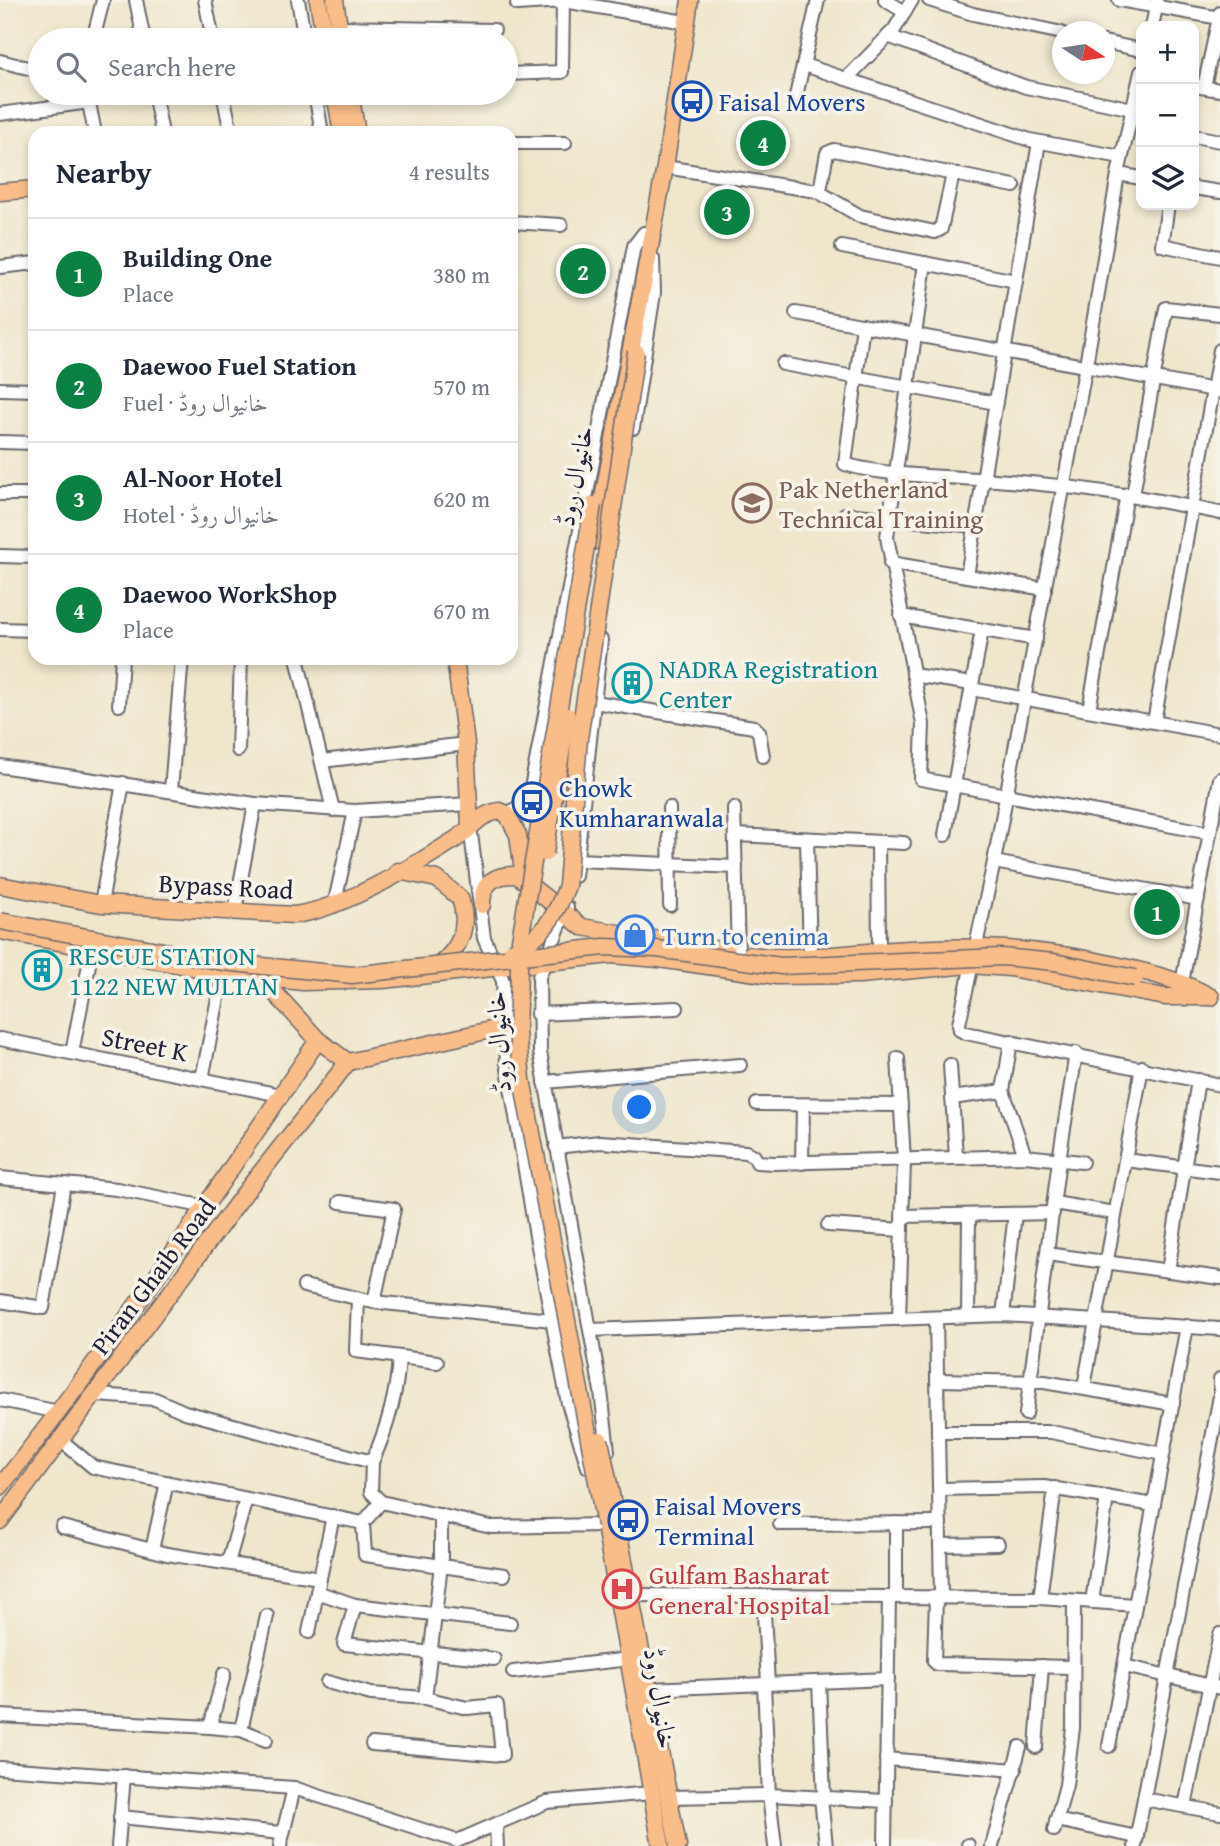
<!DOCTYPE html>
<meta charset="utf-8">
<style>
:root{--surface:#fff;--page:#f2f2f3;--text:#1f2937;--muted:#747a83;--line:#e0e1e3;--accent:#0b8043}
body{margin:0;font-family:"Gentium Book Plus",Amiri,serif;background:var(--page);color:var(--text)}
.controls{position:absolute;right:21px;top:21px;display:grid;overflow:hidden;border-radius:14px;box-shadow:0 4px 10px #0003}
.controls button{width:63px;height:63px;display:grid;place-items:center;padding:0;border:0;border-bottom:2px solid var(--line);background:var(--surface);color:var(--text);font:35px sans-serif}
.compass{position:absolute;left:1052px;top:21px;width:63px;height:63px;border-radius:50%;background:var(--surface);box-shadow:0 4px 10px #0003;rotate:102deg}
.you{position:absolute;left:640px;top:1108px;width:24px;height:24px;margin:-18px;border:5px solid #fff;border-radius:50%;background:#1a73e8;box-shadow:0 0 0 10px #1a73e833}
.badge{display:grid;place-items:center;width:46px;height:46px;border-radius:50%;background:var(--accent);color:#fff;font-size:23px;font-weight:700}
.pin{position:absolute;translate:-50% -50%;border:4px solid #fff;box-shadow:0 2px 7px #0006}
.list{margin:0;padding:0;list-style:none}
h2{display:flex;justify-content:space-between;align-items:center;height:91px;margin:0;padding:0 28px;font-size:30px}
h2 small{font-size:23px;font-weight:400;color:var(--muted)}
.list li{display:grid;grid-template-columns:46px 1fr auto;gap:21px;align-items:center;box-sizing:border-box;height:112px;padding:0 28px;border-top:2px solid var(--line)}
.list b{display:block;font-size:26px;white-space:nowrap}
.list p{margin:0;font-size:23px;white-space:nowrap;color:var(--muted)}
.list em{font-size:23px;font-style:normal;color:var(--muted)}
.icon{flex:none;width:38px;height:38px;fill:none;stroke:currentColor;stroke-width:2;stroke-linecap:round;stroke-linejoin:round}
.map{position:relative;flex:none;width:1220px;height:1846px;overflow:hidden}
.search{position:absolute;background:var(--surface);box-shadow:0 4px 10px #0003;left:28px;top:28px;width:490px;height:77px;display:flex;align-items:center;gap:18px;box-sizing:border-box;padding:0 24px;border-radius:38px;color:var(--muted);font-size:26px}
.panel{position:absolute;background:var(--surface);box-shadow:0 4px 10px #0003;left:28px;top:126px;width:490px;height:539px;border-radius:21px}
.map>svg:first-child{display:block}
</style>
<div class="map">
<svg width="1220" height="1846" viewBox="0 0 1220 1846">
<rect width="100%" height="100%" fill="#f7f3e8"/>
<filter id="ink" filterUnits="userSpaceOnUse"><feTurbulence type="fractalNoise" baseFrequency=".0143" numOctaves="2"/><feDisplacementMap in="SourceGraphic" scale="14" xChannelSelector="R" yChannelSelector="G"/><feConvolveMatrix kernelMatrix="1 2 1 2 8 2 1 2 1" color-interpolation-filters="sRGB"/></filter>
<filter id="wash" filterUnits="userSpaceOnUse"><feTurbulence type="fractalNoise" baseFrequency=".00686" numOctaves="4" result="noise"/><feDisplacementMap in="SourceGraphic" scale="28" xChannelSelector="R" yChannelSelector="G"/><feGaussianBlur stdDeviation="1.57" result="paint"/><feColorMatrix in="noise" values="0 0 0 0 0 0 0 0 0 0 0 0 0 0 0 0 0 1.4 0 .05"/><feComposite in="paint" operator="in"/></filter>
<g filter="url(#wash)">
<rect width="100%" height="100%" fill="#efe6cb"/>
</g>
<g filter="url(#ink)">
<g fill="none" stroke-linecap="round" stroke-linejoin="round">
<!-- minor casing -->
<g stroke="#6a676d" stroke-width="16">
<g id="minor">
<path d="M136,0L144,40"/>
<path d="M205,0L213,40"/>
<path d="M298,0L305,40"/>
<path d="M885,0L905,12"/>
<path d="M929,0L973,14L1062,33"/>
<path d="M1119,0L1220,18"/>
<path d="M517,4L564,1L679,21"/>
<path d="M1152,26L1157,3"/>
<path d="M339,27L494,30"/>
<path d="M888,36L1026,87L1133,109"/>
<path d="M93,40L103,0"/>
<path d="M1104,42L1141,50"/>
<path d="M0,61L40,71"/>
<path d="M804,65L1030,140L1121,157"/>
<path d="M1141,72L1118,174L1086,365L994,862L959,1024L960,1030L966,1033L1220,1085"/>
<path d="M506,74L562,72L563,0"/>
<path d="M846,79L894,30L912,0"/>
<path d="M1194,86L1220,90"/>
<path d="M1204,87L1220,13"/>
<path d="M87,93L95,133"/>
<path d="M154,93L162,133"/>
<path d="M223,93L231,133"/>
<path d="M315,93L322,133"/>
<path d="M796,96L818,0"/>
<path d="M0,114L90,102"/>
<path d="M1194,136L1220,141"/>
<path d="M511,143H565"/>
<path d="M665,167L817,191L821,185L827,153L834,150L1014,186"/>
<path d="M1118,174L1141,178"/>
<path d="M1194,188L1220,192"/>
<path d="M817,191L860,216L935,232L941,229L953,174"/>
<path d="M1168,205L1162,245L1220,257"/>
<path d="M511,222L561,225"/>
<path d="M842,247L1016,281"/>
<path d="M925,263L887,537L923,724L921,779L1210,833"/>
<path d="M0,267L35,263"/>
<path d="M796,313L1220,391"/>
<path d="M863,325L845,464C884,477 965,477 1009,481C1081,487 1150,498 1220,513"/>
<path d="M783,364L996,403"/>
<path d="M0,389L35,390"/>
<path d="M633,428L654,293L653,259"/>
<path d="M0,442L35,443"/>
<path d="M0,494H35"/>
<path d="M1133,495L1166,308L1220,314"/>
<path d="M845,514L976,526"/>
<path d="M0,556L35,557"/>
<path d="M890,563L1045,589"/>
<path d="M967,576L1039,142"/>
<path d="M901,616L1036,639"/>
<path d="M0,629L35,630"/>
<path d="M297,658L333,810"/>
<path d="M913,675L972,684"/>
<path d="M971,689L1220,734"/>
<path d="M594,702L754,727L759,732L763,756"/>
<path d="M119,705L122,658"/>
<path d="M1089,710L1127,494"/>
<path d="M1154,722L1220,350"/>
<path d="M238,750L241,658"/>
<path d="M322,761L466,744"/>
<path d="M0,766L255,804L355,811L470,804"/>
<path d="M171,790L182,658"/>
<path d="M669,808L670,905"/>
<path d="M734,808L738,953"/>
<path d="M507,814L524,804L530,793L634,246L644,233L652,235L653,241"/>
<path d="M470,826L484,938L503,981L507,1063L536,1236L568,1403L588,1467"/>
<path d="M735,835L904,843"/>
<path d="M945,835L982,630"/>
<path d="M807,839L810,955"/>
<path d="M878,842L879,950"/>
<path d="M577,860L736,867"/>
<path d="M994,862L1198,899"/>
<path d="M575,876L601,640"/>
<path d="M101,904L123,783"/>
<path d="M334,906L355,811"/>
<path d="M567,907L539,977L540,1052L601,1391L608,1451"/>
<path d="M235,911L255,804"/>
<path d="M1182,983L1220,779"/>
<path d="M537,1014L677,1008"/>
<path d="M0,1039L281,1095"/>
<path d="M1011,1041L1003,1091L1025,1156"/>
<path d="M72,1053L92,949"/>
<path d="M898,1058L904,1161L899,1319"/>
<path d="M950,1065L956,1157"/>
<path d="M202,1079L223,973"/>
<path d="M545,1082L740,1065"/>
<path d="M952,1098L1003,1091"/>
<path d="M757,1104L901,1105"/>
<path d="M556,1147L600,1142L746,1152L754,1156L757,1162L774,1163L1025,1156L1082,1162"/>
<path d="M1125,1160L1220,1172"/>
<path d="M802,1163L803,1105"/>
<path d="M0,1178L117,1189L206,1207"/>
<path d="M340,1202L394,1209L374,1302"/>
<path d="M1054,1203L1115,1213"/>
<path d="M902,1216L1053,1213"/>
<path d="M828,1225L902,1230"/>
<path d="M1047,1254L1220,1278"/>
<path d="M1168,1271L1198,1080"/>
<path d="M304,1286L374,1302L552,1320"/>
<path d="M358,1299L356,1351L437,1362"/>
<path d="M0,1301L43,1308L64,1184"/>
<path d="M1003,1315L1015,1214"/>
<path d="M968,1316L969,1215"/>
<path d="M936,1318L941,1597"/>
<path d="M590,1330L1003,1315L1220,1329"/>
<path d="M937,1380L1044,1382L1173,1404"/>
<path d="M1084,1387L1142,1067"/>
<path d="M96,1395L155,1399L185,1412L372,1462L371,1492L381,1502"/>
<path d="M0,1400L59,1412"/>
<path d="M1026,1414L1059,1160L1076,1053"/>
<path d="M938,1432H1051L1163,1454"/>
<path d="M62,1441L93,1467L363,1523L381,1502L491,1527L605,1525L603,1518"/>
<path d="M372,1462C388,1427 397,1395 399,1357"/>
<path d="M939,1489L1044,1487L1154,1505"/>
<path d="M363,1523L365,1555L504,1575"/>
<path d="M896,1523V1597"/>
<path d="M780,1524L940,1523"/>
<path d="M62,1527L167,1554L320,1578L309,1632"/>
<path d="M940,1545L998,1544"/>
<path d="M152,1550L167,1482"/>
<path d="M228,1563L246,1499"/>
<path d="M320,1578L333,1516"/>
<path d="M317,1592L355,1605L510,1623"/>
<path d="M632,1595L1040,1598L1135,1605"/>
<path d="M763,1596L768,1684"/>
<path d="M936,1597L934,1661L937,1664L1071,1667"/>
<path d="M1040,1598L1055,1488"/>
<path d="M1092,1602L1107,1497"/>
<path d="M355,1605L344,1644L494,1659"/>
<path d="M1124,1666L1220,1688"/>
<path d="M513,1672L630,1659"/>
<path d="M327,1682L371,1694L425,1698L441,1565V1515"/>
<path d="M819,1682L824,1798"/>
<path d="M764,1684L769,1795L775,1846"/>
<path d="M649,1689L888,1679"/>
<path d="M0,1716L210,1727L241,1730L266,1740"/>
<path d="M210,1727L224,1674"/>
<path d="M241,1730L267,1616"/>
<path d="M372,1744L502,1755L497,1705L467,1708L425,1698"/>
<path d="M1109,1746L1187,1326"/>
<path d="M1036,1747L1042,1666"/>
<path d="M886,1759L1015,1770"/>
<path d="M0,1768L294,1788L457,1841L547,1802L652,1793"/>
<path d="M669,1797L769,1795L886,1801"/>
<path d="M821,1798L826,1846"/>
<path d="M1144,1799L1220,1813"/>
<path d="M1185,1806L1220,1634"/>
<path d="M120,1817L281,1833"/>
<path d="M1056,1820L1137,1837"/>
<path d="M496,1826L497,1846"/>
<path d="M1054,1830L1066,1785L1073,1728L1074,1601"/>
<path d="M118,1846L124,1776"/>
<path d="M280,1846L294,1788"/>
<path d="M885,1846L889,1597"/>
<path d="M968,1846V1845"/>
<path d="M992,1846L1020,1747"/>
<path d="M1135,1846L1220,1396V1379"/>
</g>
</g>
<!-- major casing -->
<g stroke="#6a676d" stroke-width="19">
<g id="major">
<path d="M318,0L325,40"/>
<path d="M335,0L341,40"/>
<path d="M335,93L342,133"/>
<path d="M350,93L357,133"/>
<path d="M0,192L35,189"/>
<path d="M595,541L665,167L690,0"/>
<path d="M455,658L466,744L470,826"/>
<path d="M398,871L437,879L460,898C470,928 460,950 435,968"/>
<path d="M0,885L101,904L294,915C342,909 414,866 456,839C473,828 478,814 500,811L507,814L518,835L524,878"/>
<path d="M482,905C482,882 495,874 517,875L582,927L727,951"/>
<path d="M0,931L223,973L303,982L383,980L611,955L659,959L777,976L859,975L970,965L1010,968L1165,997H1211"/>
<path d="M749,955C796,961 846,953 893,950C974,944 1041,948 1120,966C1151,973 1183,981 1211,997"/>
<path d="M262,979L318,1040L348,1062L504,1027"/>
<path d="M0,1487C114,1344 216,1191 318,1040"/>
<path d="M616,1519L678,1846"/>
<path d="M0,1521L250,1186L348,1062"/>
<path d="M605,1525L661,1846"/>
</g>
</g>
<!-- minor -->
<use href="#minor" stroke="#fff" stroke-width="12"/>
<!-- major -->
<use href="#major" stroke="#f8bd89" stroke-width="16"/>
<!-- major-bridge casing -->
<g stroke="#6a676d" stroke-width="19" stroke-linecap="butt">
<g id="major-bridge">
<path d="M593,505L520,940L517,1032L522,1079L605,1525"/>
<path d="M545,853L567,716"/>
<path d="M0,921L223,962L352,975L604,947L657,949L781,966L1002,957L1054,962L1135,978"/>
<path d="M512,951C542,939 556,915 567,886L579,739L636,352"/>
<path d="M600,1440L616,1519"/>
</g>
</g>
<!-- major-bridge -->
<use href="#major-bridge" stroke="#f8bd89" stroke-width="16"/>
</g>
</g>
<!-- icons -->
<defs>
<g id="bus-ring" transform="scale(2.0125)"><circle r="9.5" fill="#f7f3e8" stroke="#1a4fb4" stroke-width="1.5"/><path d="M-5-6H5V4H4V6H2V4H-2V6H-4V4H-5ZM-3.5-4V0h7V-4ZM-3.5 1.2v1.5H-2V1.2ZM2 1.2v1.5H3.5V1.2Z" fill="#1a4fb4"/></g>
<g id="school-ring" transform="scale(2.0125)"><circle r="9.5" fill="#f7f3e8" stroke="#8d6e63" stroke-width="1.5"/><path d="M0-5L7-2L0 1L-7-2ZM-4 1L0 2.5L4 1V4Q0 6-4 4Z" fill="#8d6e63"/></g>
<g id="building-ring" transform="scale(2.0125)"><circle r="9.5" fill="#f7f3e8" stroke="#0f9aa8" stroke-width="1.5"/><path d="M-4-6H4V6H1V3H-1V6H-4ZM-2.5-4.3h1.7v1.8h-1.7ZM.8-4.3h1.7v1.8H.8ZM-2.5-1h1.7V.8h-1.7ZM.8-1h1.7V.8H.8Z" fill="#0f9aa8"/></g>
<g id="shop-ring" transform="scale(2.0125)"><circle r="9.5" fill="#f7f3e8" stroke="#3f7fe0" stroke-width="1.5"/><path d="M-5-2.5h2.3a2.7 3.5 0 0 1 5.4 0H5L5.5 6h-11ZM-1.5-2.5h3a1.5 2.3 0 0 0-3 0Z" fill="#3f7fe0"/></g>
<g id="hospital-ring" transform="scale(2.0125)"><circle r="9.5" fill="#f7f3e8" stroke="#e0444e" stroke-width="1.5"/><path d="M-5-5h3v3.5h4V-5h3V5h-3V1.5h-4V5h-3Z" fill="#e0444e"/></g>
</defs>
<g fill-rule="evenodd">
<use href="#bus-ring" x="692" y="101"/>
<use href="#school-ring" x="752" y="503"/>
<use href="#building-ring" x="632" y="683"/>
<use href="#bus-ring" x="532" y="802"/>
<use href="#shop-ring" x="635" y="935"/>
<use href="#building-ring" x="42" y="970"/>
<use href="#bus-ring" x="628" y="1520"/>
<use href="#hospital-ring" x="622" y="1589"/>
</g>
<g text-anchor="middle" dominant-baseline="central" stroke-width="7" stroke-linejoin="round" paint-order="stroke">
<!-- transit labels -->
<g font-size="26" fill="#164399" stroke="#f7f3e8" text-anchor="start">
<text x="719" y="101">Faisal Movers</text>
<text x="559" y="787">Chowk<tspan x="559" dy="30">Kumharanwala</tspan></text>
<text x="655" y="1505">Faisal Movers<tspan x="655" dy="30">Terminal</tspan></text>
</g>
<!-- street labels -->
<g font-size="26" fill="#22223b" stroke="#f7f3e8">
<text transform="translate(574 476) rotate(-79)">خانیوال روڈ</text>
<text transform="translate(226 886) rotate(3)">Bypass Road</text>
<text transform="translate(498 1042) rotate(-94)">خانیوال روڈ</text>
<text transform="translate(145 1044) rotate(11)">Street K</text>
<text transform="translate(153 1276) rotate(-53)">Piran Ghaib Road</text>
<text transform="translate(661 1698) rotate(81)">خانیوال روڈ</text>
</g>
<!-- education labels -->
<g font-size="26" fill="#785e54" stroke="#f7f3e8" text-anchor="start">
<text x="779" y="488">Pak Netherland<tspan x="779" dy="30">Technical Training</tspan></text>
</g>
<!-- culture labels -->
<g font-size="26" fill="#0d838f" stroke="#f7f3e8" text-anchor="start">
<text x="659" y="668">NADRA Registration<tspan x="659" dy="30">Center</tspan></text>
<text x="69" y="955">RESCUE STATION<tspan x="69" dy="30">1122 NEW MULTAN</tspan></text>
</g>
<!-- shop labels -->
<g font-size="26" fill="#366cbe" stroke="#f7f3e8" text-anchor="start">
<text x="662" y="935">Turn to cenima</text>
</g>
<!-- health labels -->
<g font-size="26" fill="#be3a42" stroke="#f7f3e8" text-anchor="start">
<text x="649" y="1574">Gulfam Basharat<tspan x="649" dy="30">General Hospital</tspan></text>
</g>
</g>
</svg>
<div class="controls">
<button>+</button>
<button>−</button>
<button><svg class="icon" aria-label="layers" viewBox="0 0 24 24"><path d="M12 4l9 5-9 5-9-5zM3 14l9 5 9-5"/></svg></button>
</div>
<svg class="compass" viewBox="-18 -18 36 36"><path d="M0-13l5 13h-10z" fill="#e53935"/><path d="M0 13l5-13h-10z" fill="#747a83"/></svg>
<div class="you"></div>
<div class="pin badge" style="left:1157px;top:912px">1</div>
<div class="pin badge" style="left:583px;top:271px">2</div>
<div class="pin badge" style="left:727px;top:212px">3</div>
<div class="pin badge" style="left:763px;top:143px">4</div>
<div class="search"><svg class="icon" aria-label="search" viewBox="0 0 24 24"><circle cx="10" cy="10" r="6"/><path d="M15 15l6 6"/></svg>Search here</div>
<section class="panel">
<h2>Nearby<small>4 results</small></h2>
<ul class="list">
<li><span class="badge">1</span><div><b>Building One</b><p>Place</p></div><em>380 m</em></li>
<li><span class="badge">2</span><div><b>Daewoo Fuel Station</b><p>Fuel · خانیوال روڈ</p></div><em>570 m</em></li>
<li><span class="badge">3</span><div><b>Al-Noor Hotel</b><p>Hotel · خانیوال روڈ</p></div><em>620 m</em></li>
<li><span class="badge">4</span><div><b>Daewoo WorkShop</b><p>Place</p></div><em>670 m</em></li>
</ul>
</section>
</div>
